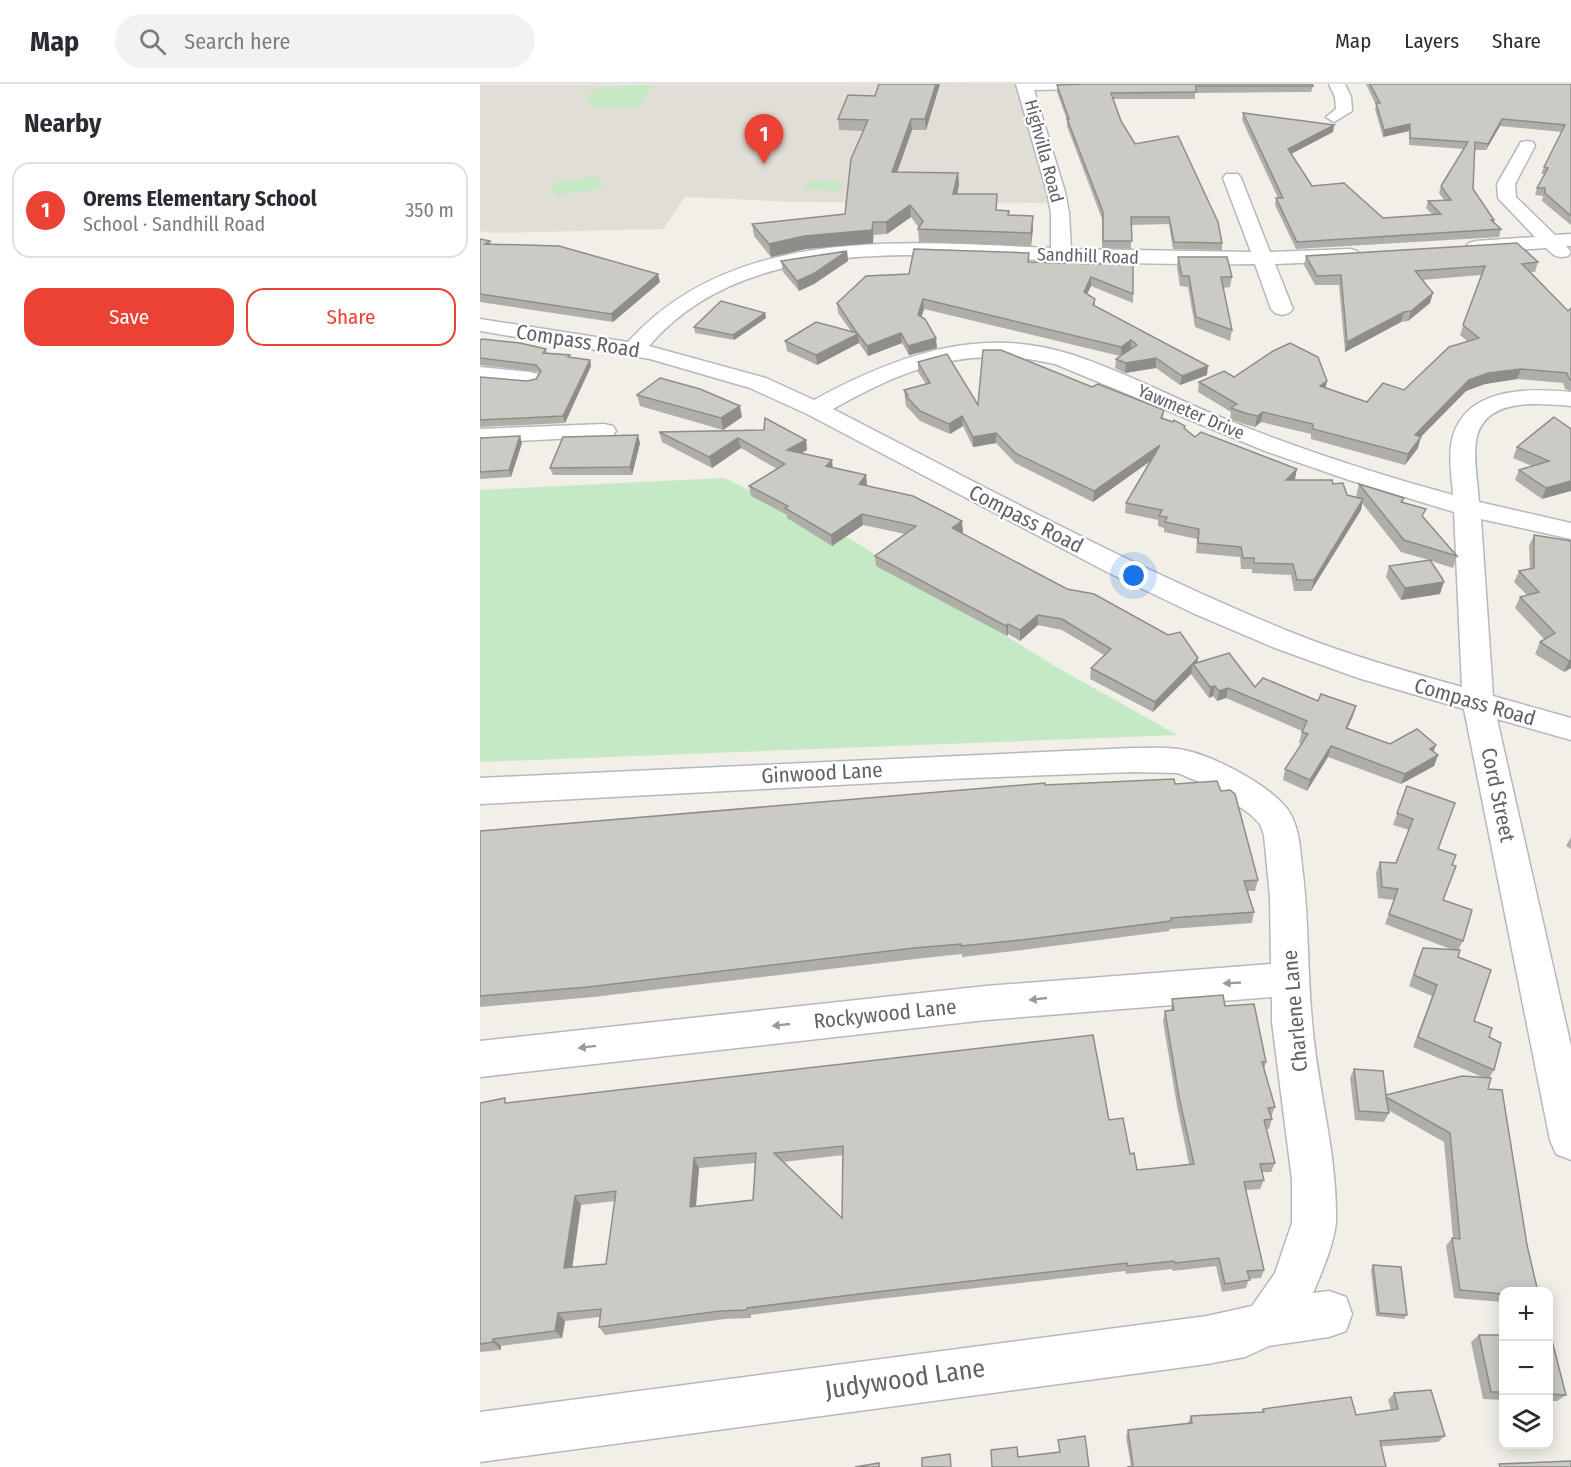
<!DOCTYPE html>
<meta charset="utf-8">
<style>
:root{--surface:#fff;--page:#f2f2f3;--text:#2b2b33;--muted:#7c7c81;--line:#e1e1e2;--accent:#ea4335}
body{margin:0;font-family:"Fira Sans Condensed",sans-serif;background:var(--page);color:var(--text)}
.controls{position:absolute;right:18px;bottom:18px;display:grid;overflow:hidden;border-radius:12px;box-shadow:0 3px 15px #0003}
.controls button{width:54px;height:54px;display:grid;place-items:center;padding:0;border:0;border-bottom:2px solid var(--line);background:var(--surface);color:var(--text);font:30px sans-serif}
.you{position:absolute;left:654px;top:492px;width:21px;height:21px;margin:-15px;border:4px solid #fff;border-radius:50%;background:#1a73e8;box-shadow:0 0 0 9px #1a73e833}
.badge{display:grid;place-items:center;width:39px;height:39px;border-radius:50%;background:var(--accent);color:#fff;font-size:20px;font-weight:700}
.pin{position:absolute;translate:-50% -50px;filter:drop-shadow(0 2px 3px #0008)}
.pin::after{content:'';position:absolute;top:32px;width:21px;height:18px;background:inherit;clip-path:polygon(0 0,100% 0,50% 100%)}
.list{margin:0;padding:0;list-style:none}
h2{display:flex;justify-content:space-between;align-items:center;height:78px;margin:0;padding:0 24px;font-size:26px}
h2 small{font-size:20px;font-weight:400;color:var(--muted)}
.list li{display:grid;grid-template-columns:39px 1fr auto;gap:18px;align-items:center;box-sizing:border-box;height:96px;margin:0 12px 12px;padding:0 12px;border:2px solid var(--line);border-radius:18px}
.list b{display:block;font-size:22px;white-space:nowrap}
.list p{margin:0;font-size:20px;white-space:nowrap;color:var(--muted)}
.list em{font-size:20px;font-style:normal;color:var(--muted)}
.actions{display:flex;gap:12px;padding:18px 24px}
.actions a{flex:1;padding:14px 0;border:2px solid var(--accent);border-radius:18px;text-align:center;font-size:21px;color:var(--accent)}
.actions .main{background:var(--accent);color:#fff}
.icon{flex:none;width:33px;height:33px;fill:none;stroke:currentColor;stroke-width:2;stroke-linecap:round;stroke-linejoin:round}
.map{position:relative;flex:none;width:1091px;height:1383px;overflow:hidden}
header{display:flex;align-items:center;gap:36px;box-sizing:border-box;height:84px;padding:0 30px;background:var(--surface);border-bottom:2px solid var(--line)}
header strong{font-size:28px}
nav{display:flex;gap:33px;margin-inline-start:auto;font-size:21px}
.search{width:420px;height:54px;background:var(--page);display:flex;align-items:center;gap:15px;box-sizing:border-box;padding:0 21px;border-radius:33px;color:var(--muted);font-size:22px}
main{display:flex}
aside{flex:1;background:var(--surface)}
.map>svg:first-child{display:block}
</style>
<header>
<strong>Map</strong>
<div class="search"><svg class="icon" aria-label="search" viewBox="0 0 24 24"><circle cx="10" cy="10" r="6"/><path d="M15 15l6 6"/></svg>Search here</div>
<nav><a>Map</a><a>Layers</a><a>Share</a></nav>
</header>
<main>
<aside>
<h2>Nearby<small></small></h2>
<ul class="list">
<li><span class="badge">1</span><div><b>Orems Elementary School</b><p>School · Sandhill Road</p></div><em>350 m</em></li>
</ul>
<div class="actions"><a class="main">Save</a><a>Share</a></div>
</aside>
<div class="map">
<svg width="1091" height="1383" viewBox="0 0 1091 1383">
<rect width="100%" height="100%" fill="#f1efe8"/>
<!-- education -->
<path fill="#e1ded6" d="M543,0L579,119L314,118L205,113L183,145L13,149L0,147V1Z"/>
<!-- green -->
<g fill="#c5e8c5">
<path d="M168,1L175,3L168,6L160,20L157,22C141,24 117,29 105,15L107,11L120,4Z"/>
<path d="M118,92L123,104L75,111L70,100Z"/>
<path d="M330,97L363,98L360,107L324,105V101Z"/>
<path d="M244,394L372,456L573,581L697,651L0,678V406Z"/>
</g>
<g fill="none" stroke-linecap="round" stroke-linejoin="round">
<!-- minor casing -->
<g stroke="#b5b8bc" stroke-width="3">
<g id="minor">
<path d="M536,0H612L604,5L554,6L585,108L589,129L591,165L771,168L743,94L746,90H758L761,94L790,168L870,165L877,167L880,171L877,175L870,177L795,180L813,225L809,229L802,231L795,229L791,225L775,180C710,181 645,179 580,177C446,171 266,148 169,262L286,294L334,316C415,272 498,241 590,270C643,287 693,314 745,335C819,365 896,390 973,411C972,394 968,373 972,356C984,303 1047,304 1091,308V322C1057,319 1003,313 996,357C993,376 998,399 999,418L1091,439V455L1001,435L1013,612L1091,634V656L1017,635L1091,962V1076L1076,1070L1070,1056L984,625L878,594L795,564L715,530L627,488L327,330L270,304L170,275L0,247V235L148,258C254,140 427,158 571,164V129L567,108ZM510,273L549,275L575,280L785,367L869,396L974,428L982,603C925,587 868,571 813,549C655,485 505,403 353,325C403,297 451,274 510,273Z"/>
<path d="M849,0H865L871,13L872,27L854,38L846,33L856,25L855,13Z"/>
<path d="M1047,57L1053,58L1055,62L1035,100L1036,113L1075,151L1091,150V162H1086L1091,168L1088,172C1077,175 1073,171 1066,164L996,169L989,167L986,163L989,159L996,157L1055,153L1018,114L1017,100L1041,58Z"/>
<path d="M0,283L50,288L58,290L61,295L58,300L50,302L0,297Z"/>
<path d="M124,340L133,342L136,347L133,352L0,359V345Z"/>
<path d="M652,664C667,664 683,663 698,665C729,669 789,700 808,726C819,742 820,763 822,782C829,834 827,885 832,937C837,1003 857,1068 856,1135C856,1156 841,1190 833,1209L849,1207L866,1213L872,1230L866,1247L849,1253L789,1262L765,1273L727,1280L0,1378V1328L727,1232L772,1222L795,1189L812,1139V1096L792,938V913L506,936L0,993V957L506,902L791,880L790,813L784,751L780,740L770,730L731,703L698,689L652,688L491,694L0,720V694Z"/>
</g>
</g>
<!-- minor -->
<use href="#minor" fill="#fff" fill-rule="evenodd"/>
</g>
<!-- wall -->
<g fill="#afaea9" fill-rule="evenodd">
<path d="M460,0L446,46H432L417,88L478,89L479,101L477,110L529,131L553,132V144L551,162L439,158L438,145L439,144L431,133L407,150L394,151L393,159L326,165L291,173L274,152L272,140L365,130L383,47L359,46L358,35L395,12Z"/>
<path d="M886,0H1091V141L1062,117L1063,112L1055,111L1057,104L1065,90H1061L1064,83L1082,48L1020,42L1006,66H994L993,105L1014,136V138L1021,145L1019,153L816,165L795,121L796,114H798L762,36L763,29L854,41L853,48L811,70L832,102L903,134L953,131L946,124L948,117L964,116L959,109L961,102L984,65L929,61V47L903,53L895,25L896,21Z"/>
<path d="M577,1H604L833,2L831,8L715,9V15H633L641,37L655,60L742,159V166L693,165L689,140L651,141V165L622,164V135L587,42V36L577,8Z"/>
<path d="M0,155L10,157L11,160L180,198L133,238L0,218Z"/>
<path d="M367,167L368,177L334,200L319,207L303,188L301,177Z"/>
<path d="M826,172L1058,178L1055,188H1051L1088,227L1091,224V307L1085,305L1083,299L1037,295L1005,300L986,307L940,353L938,364L925,381L831,355V350L781,338L775,343L764,340L750,335L751,328L718,308L719,298L754,293L845,304L887,318L924,306L987,257L980,251L1001,191L942,196L950,219L928,237L921,238L865,268L859,201H835L824,181Z"/>
<path d="M698,173L752,193L750,203L743,204L752,246L750,257L715,243L708,203L700,202L697,184Z"/>
<path d="M549,178L622,180L653,210V219L611,202L607,210L615,215V222L727,291L700,301L676,284L645,289L635,284L636,275L640,272L444,225L441,233L457,264L429,271L422,259L388,272L379,259L337,281L307,267L305,257L371,247L358,229L357,219L429,190Z"/>
<path d="M285,229L286,234L254,256L215,249L214,243Z"/>
<path d="M0,256L66,265L67,269L91,274L110,276L111,282L85,339L0,343V293L47,297L56,295L60,289L59,288L0,281Z"/>
<path d="M438,278L498,321L612,303L684,326L683,334L705,342V345L715,353L815,395L814,396L853,400L867,411L878,414L876,412L879,400L924,414L923,418L944,433L977,472L973,484L951,477L960,510L921,516L906,493L909,482L949,476L921,468L882,419L881,426L831,507H814L811,491L772,489V485H761L760,473L716,469L717,455L684,448V444L678,442V436L645,429L646,419L670,377L613,418L535,379L516,359L493,363L483,342L470,350L440,337L426,322L424,306L446,300L438,288Z"/>
<path d="M157,311L262,333L243,346L160,322Z"/>
<path d="M1091,345L1062,415L1035,396L1039,386L1052,382L1033,374L1037,363Z"/>
<path d="M179,348L326,356L327,366L322,369L353,384L386,391L387,402L483,448L481,449L718,578L775,603L873,632L867,644L910,660L954,668L958,671L954,682L921,700L848,673L827,707L803,696L805,685L822,660L819,659L822,647L746,614L737,617L733,612L729,614L711,590L673,628L610,595L611,584L624,571L582,546L558,541L540,557L528,550L527,552L396,482L395,472L425,450L383,441L352,462L307,434V431L271,412L269,402L297,385L261,364L232,384L182,358Z"/>
<path d="M0,354L42,359L31,393L0,395Z"/>
<path d="M160,359L152,391H73L70,384Z"/>
<path d="M1054,451L1091,584L1084,588L1055,570L1060,558L1065,556L1035,524L1040,513L1047,511L1034,498L1039,487L1050,485L1049,462Z"/>
<path d="M695,700L778,796L775,807H768L774,828L772,839L690,845L689,847L550,865L482,873V870L435,875L113,913L0,923V747L565,701Z"/>
<path d="M927,702L958,765L972,781L963,816L983,857L978,866V873L994,937L1009,953L1014,986L1009,994L1008,1005L1023,1208V1218L974,1214L966,1162L972,1154H973L964,1058L908,1026L909,1029L904,1038L875,1036L870,994L874,985L906,1011L1002,993L933,963L952,912L929,902L938,875L943,864L973,866L905,840L914,816L898,814L896,789L900,778L916,779L929,746L913,741Z"/>
<path d="M1091,753V765L1086,762Z"/>
<path d="M692,915L745,922L786,978L784,986L795,1023L791,1033L792,1035L789,1045H786L795,1079L791,1088H782L784,1096L780,1105L766,1106L784,1186L781,1194L769,1195L766,1204L742,1208L736,1182L693,1187L692,1185L646,1190L645,1187L390,1216L271,1231V1234L245,1235L125,1251L119,1243L120,1233L85,1237L82,1254L21,1262V1266L0,1268V1019L28,1018L629,1036L650,1070L657,1086L709,1080L697,1022L683,937L685,927L691,926ZM363,1071L362,1134L303,1078ZM275,1079L273,1116L216,1122L219,1084ZM135,1117L126,1180L92,1183L101,1121Z"/>
<path d="M893,1181L927,1231L924,1235L896,1232L891,1186Z"/>
<path d="M999,1251H1023V1316L1003,1315L991,1258Z"/>
<path d="M1068,1253L1086,1311L1077,1317H1068Z"/>
<path d="M914,1309L965,1352L958,1358L651,1382L646,1353L648,1346L708,1339L711,1332L781,1328L783,1325L876,1331L911,1326L908,1316Z"/>
</g>
<!-- shaded-wall -->
<g fill="#8f8d8a">
<path d="M456,0H460L446,46L445,35Z"/>
<path d="M431,35L432,46L413,100L412,88Z"/>
<path d="M1022,35L1020,42L1006,66L1008,60Z"/>
<path d="M930,40L929,47L903,53L904,46Z"/>
<path d="M854,41L853,48L807,72L808,65Z"/>
<path d="M478,89L479,101L474,122L473,110Z"/>
<path d="M430,121L431,133L407,150L406,138Z"/>
<path d="M553,132V144L551,162V149Z"/>
<path d="M393,138V159L326,165L291,173L289,160Z"/>
<path d="M367,167L368,177L334,200L319,207L317,197Z"/>
<path d="M178,190L180,198L133,238L131,230Z"/>
<path d="M611,193V202L603,218L604,208Z"/>
<path d="M953,209L950,219L928,237L931,227Z"/>
<path d="M443,215L444,225L439,240L438,231Z"/>
<path d="M924,228L921,238L865,268L867,258Z"/>
<path d="M285,229L286,234L254,256L253,251Z"/>
<path d="M421,249L422,259L388,272L387,262Z"/>
<path d="M378,250L379,259L337,281L336,271Z"/>
<path d="M456,254L457,264L429,271L428,262Z"/>
<path d="M651,256V266L641,272V263Z"/>
<path d="M676,274V284L645,289L646,279Z"/>
<path d="M110,276L111,282L85,339L83,332Z"/>
<path d="M728,282L727,291L700,301L702,292Z"/>
<path d="M1041,285L1037,295L1005,300L986,307L932,362L935,351L989,296L1008,289Z"/>
<path d="M847,297L845,307L840,302Z"/>
<path d="M260,322L262,333L243,346L241,334Z"/>
<path d="M783,328L781,338L775,343L777,332Z"/>
<path d="M482,332L483,342L470,350L469,340Z"/>
<path d="M516,349V359L493,363V353Z"/>
<path d="M158,351L160,359L152,391L150,383Z"/>
<path d="M40,352L42,359L31,393L29,386Z"/>
<path d="M941,353L938,364L925,381L928,370Z"/>
<path d="M258,354L261,364L232,384L229,373Z"/>
<path d="M326,356L327,366L309,376L307,366Z"/>
<path d="M680,361L679,371L613,418L614,407Z"/>
<path d="M352,376L353,386L346,382Z"/>
<path d="M817,385L815,395L804,407L806,396Z"/>
<path d="M386,391L387,402L379,400Z"/>
<path d="M1091,397V407L1062,415L1066,404Z"/>
<path d="M883,415L881,426L831,507L834,496Z"/>
<path d="M382,430L383,441L352,462L351,451Z"/>
<path d="M482,437L483,448L473,455L472,444Z"/>
<path d="M964,498L960,510L921,516L925,504Z"/>
<path d="M558,531V541L540,557V546Z"/>
<path d="M528,540V550L527,552L526,542Z"/>
<path d="M718,574L717,585L713,580L711,590L673,628L675,618Z"/>
<path d="M1091,576V584L1084,588L1089,577Z"/>
<path d="M735,602L733,612L729,614L730,603Z"/>
<path d="M748,604L746,614L737,617L739,607Z"/>
<path d="M876,622L873,632L863,654L866,644Z"/>
<path d="M956,661L952,672L950,665Z"/>
<path d="M851,662L848,673L827,707L830,696Z"/>
<path d="M958,671L954,682L921,700L925,690Z"/>
<path d="M214,1074L219,1084L215,1132L210,1123Z"/>
<path d="M95,1112L101,1121L91,1192L84,1184Z"/>
<path d="M78,1229L85,1237L82,1254L75,1247Z"/>
<path d="M13,1255L21,1262V1266L13,1258Z"/>
</g>
<!-- building -->
<g fill="#cccac5" stroke="#8f8d8a" stroke-width="1.5" fill-rule="evenodd">
<path d="M399,0H456L445,35H431L412,88L478,89L473,110H517L516,126L529,127L528,131L553,132L551,149L438,145L443,137L430,121L406,138H393L392,146L324,152L289,160L272,140L365,130L371,75L388,36L358,35L368,11L395,12Z"/>
<path d="M605,0H832L833,2H716V8L631,9L641,37L655,60L698,52L738,138L742,159L694,158L689,133H651L652,157H623V128L587,35H589L577,1Z"/>
<path d="M890,0H1091V132L1065,109V104H1057L1068,84L1064,83L1085,41L1022,35L1008,60L995,58L993,105L1014,136H1011L1021,145L817,158L796,114H803L763,29L854,41L808,65L832,102L864,99L903,134L961,130L948,117L971,116L961,102L988,58L930,54V40L904,46L896,19H900Z"/>
<path d="M0,155L10,157L5,160L79,162L178,190L131,230L0,210Z"/>
<path d="M1037,159L1058,178L1042,180L1088,227L1091,224V296L1089,295L1087,289L1041,285L1008,289L989,296L935,351L941,353L928,370L833,345V340L783,328L777,332L765,329L751,324L757,320L719,298L744,287L754,293L793,267L810,259L838,273L847,297L840,302L887,318L903,299L924,306L969,263L999,254L983,241L1005,182L935,187L953,209L931,227L924,228L867,258L861,191L837,192L826,172Z"/>
<path d="M434,165L549,169L548,178L623,180V172L653,173V210L611,193L604,208L615,215L613,221L728,282L702,292L676,274L646,279L636,275L657,261L651,256L641,263L443,215L438,231L445,235L456,254L428,262L421,249L387,262L378,250L336,271L305,257L336,238L377,249L357,219L386,192L429,190Z"/>
<path d="M367,167L333,190L317,197L301,177Z"/>
<path d="M698,173H747L752,193H741L752,246L716,233L709,192H702Z"/>
<path d="M241,217L285,229L253,251L214,243Z"/>
<path d="M2,255L40,259L66,265L63,269L90,271L88,273L110,276L83,332L0,336V293L47,297L56,295L61,287L56,281L0,274V256Z"/>
<path d="M503,266H521L612,303L618,300L684,326L681,334L693,338L694,336L705,342L704,344L715,353L721,348L817,385L806,396H852L853,400L863,399L867,411L883,415L834,496H817L813,480L774,479V474H763L761,463L718,459L719,445L685,438L687,433L679,432L682,426L646,419L680,361L614,407L535,369L516,349L493,353L482,332L469,340L440,327L426,312L428,311L424,306L450,299L438,278L467,270L498,321Z"/>
<path d="M180,294L220,305L260,322L241,334L157,311Z"/>
<path d="M1074,333L1091,345V397L1066,404L1039,386L1069,377L1037,363Z"/>
<path d="M285,334L326,356L307,366L352,376L346,382L386,391L379,400L433,412L482,437L472,444L587,505L614,510L688,551L700,548L718,574L675,618L611,584L631,565L582,535L558,531L540,546L528,540L526,542L395,472L436,442L382,430L351,451L305,424L308,422L269,402L305,380L258,354L229,373L179,348L284,346Z"/>
<path d="M158,351L150,383L70,384L83,353Z"/>
<path d="M40,352L29,386L0,388V354Z"/>
<path d="M879,400L924,414L921,418L946,425L942,432L977,472L924,456Z"/>
<path d="M1054,451L1091,457V576L1089,577L1060,558L1075,549L1040,513L1059,508L1039,487L1054,484Z"/>
<path d="M950,476L962,494L964,498L925,504L909,482Z"/>
<path d="M749,569L775,603L783,594L838,617L841,610L876,622L866,644L910,660L937,645L956,661L950,665L958,671L925,690L851,662L830,696L805,685L828,650L822,648L827,637L748,604L739,607L735,602L730,603L713,580Z"/>
<path d="M694,695L695,700L737,697L741,707L750,706L755,710L778,796L764,797L774,828L691,834V837L550,855L481,862V860L434,864L108,903L0,912V747L565,699V701Z"/>
<path d="M927,702L975,719L958,765L976,771L972,781L976,782L963,816L992,826L983,857L909,830L918,805L902,803L900,778L916,779L933,735L917,729Z"/>
<path d="M943,864L980,866L978,873L1011,886L994,937L1012,944L1009,953L1021,959L1014,986L938,953L957,901L934,891Z"/>
<path d="M743,911L745,922L774,920L786,978H782L795,1023L788,1024L792,1035L784,1036L795,1079L780,1080L784,1096L764,1098L784,1186L767,1187L770,1196L745,1200L739,1174L695,1179L694,1177L647,1182V1179L387,1209L267,1224L266,1226L240,1227L119,1243L121,1225L78,1229L75,1247L13,1255V1258L0,1260V1019L25,1014V1019L613,951L629,1036L643,1034L650,1070L654,1069L657,1086L714,1080L699,1013L685,927L694,926L692,915ZM363,1062L362,1134L294,1069ZM276,1069L273,1116L210,1123L214,1074ZM136,1107L126,1180L84,1184L95,1112Z"/>
<path d="M874,985L903,987L906,1011L982,992L1011,994L1008,1005L1022,1006L1047,1161L1058,1208H1023V1210L980,1206L972,1154L980,1155L970,1049L906,1013L909,1029L879,1027Z"/>
<path d="M893,1181L921,1183L927,1231L899,1229Z"/>
<path d="M999,1251H1023V1308H1011Z"/>
<path d="M1068,1253H1071L1086,1311L1068,1310Z"/>
<path d="M951,1306L965,1352L900,1357L906,1383H647L653,1382L648,1346L712,1339L711,1332L784,1328L783,1325L871,1313L876,1331L918,1325L914,1309Z"/>
<path d="M605,1352L609,1383H512L511,1366L537,1363L538,1373L580,1368L578,1356Z"/>
<path d="M470,1370L471,1383H442V1374Z"/>
<path d="M1091,1377V1383H1020L1019,1380Z"/>
<path d="M399,1379V1383H375Z"/>
</g>
<!-- one-way arrows -->
<defs><path id="oneway-solid" d="M-6-.8H1V-3.2L6.5 0L1 3.2V.8H-6Z" transform="scale(1.5)"/></defs>
<g fill="#979a9d">
<use href="#oneway-solid" transform="translate(752 899) rotate(177)"/>
<use href="#oneway-solid" transform="translate(558 915) rotate(174)"/>
<use href="#oneway-solid" transform="translate(301 941) rotate(174)"/>
<use href="#oneway-solid" transform="translate(107 963) rotate(173)"/>
</g>
<g text-anchor="middle" dominant-baseline="central" stroke-width="4.5" stroke-linejoin="round" paint-order="stroke">
<!-- far-street labels -->
<g font-size="18" fill="#5f6368" stroke="#fff">
<text transform="translate(564 67) rotate(75)">Highvilla Road</text>
<text transform="translate(608 172) rotate(2)">Sandhill Road</text>
<text transform="translate(711 328) rotate(23)">Yawmeter Drive</text>
</g>
<!-- street labels -->
<g font-size="21" fill="#5f6368" stroke="#fff">
<text transform="translate(98 257) rotate(9)">Compass Road</text>
<text transform="translate(546 435) rotate(27)">Compass Road</text>
<text transform="translate(995 618) rotate(16)">Compass Road</text>
<text transform="translate(342 689) rotate(-3)">Ginwood Lane</text>
<text transform="translate(1018 711) rotate(78)">Cord Street</text>
<text transform="translate(815 927) rotate(-95)">Charlene Lane</text>
<text transform="translate(405 930) rotate(-6)">Rockywood Lane</text>
</g>
<!-- near-street labels -->
<g font-size="26" fill="#5f6368" stroke="#fff">
<text transform="translate(425 1295) rotate(-8)">Judywood Lane</text>
</g>
</g>
</svg>
<div class="controls">
<button>+</button>
<button>−</button>
<button><svg class="icon" aria-label="layers" viewBox="0 0 24 24"><path d="M12 4l9 5-9 5-9-5zM3 14l9 5 9-5"/></svg></button>
</div>
<div class="you"></div>
<div class="pin badge" style="left:284px;top:80px">1</div>
</div>
</main>
